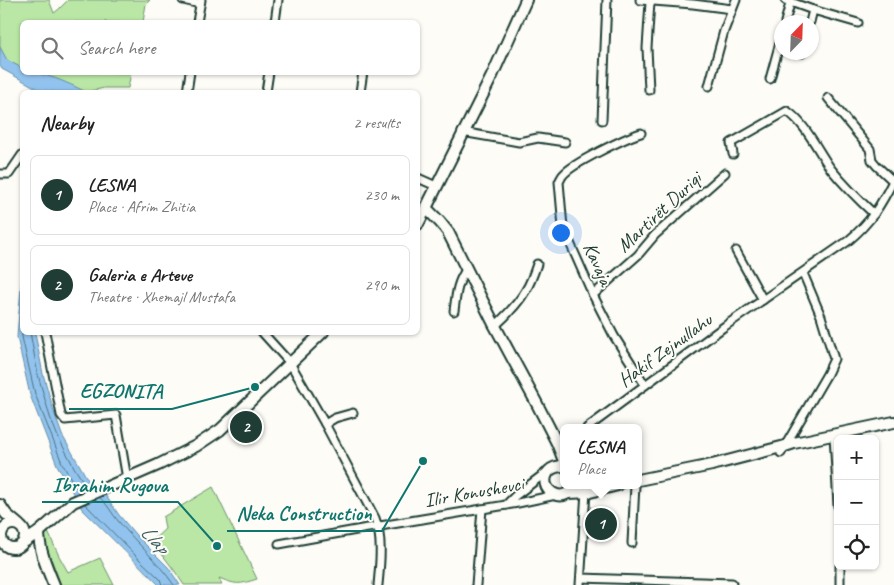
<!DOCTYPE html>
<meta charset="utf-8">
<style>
:root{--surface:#fff;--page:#f6f6f6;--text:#222;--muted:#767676;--line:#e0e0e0;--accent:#1f3d34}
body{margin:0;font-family:Caveat,sans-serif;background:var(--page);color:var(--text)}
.controls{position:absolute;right:15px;bottom:15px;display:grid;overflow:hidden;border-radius:8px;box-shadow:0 1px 4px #0004}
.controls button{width:45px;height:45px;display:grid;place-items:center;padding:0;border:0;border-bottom:1px solid var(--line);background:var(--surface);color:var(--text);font:25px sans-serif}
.compass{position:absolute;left:774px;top:15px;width:45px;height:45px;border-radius:50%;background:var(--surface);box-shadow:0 1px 4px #0004;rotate:23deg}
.you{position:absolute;left:560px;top:232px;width:18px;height:18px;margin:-12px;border:4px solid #fff;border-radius:50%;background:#1a73e8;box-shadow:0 0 0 8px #1a73e833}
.badge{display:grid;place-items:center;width:32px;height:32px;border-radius:50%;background:var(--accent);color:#fff;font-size:16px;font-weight:700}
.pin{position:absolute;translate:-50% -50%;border:2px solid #fff;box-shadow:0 1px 5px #0006}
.popup{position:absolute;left:560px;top:424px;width:82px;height:65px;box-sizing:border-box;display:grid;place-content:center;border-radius:8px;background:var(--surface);filter:drop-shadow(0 1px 4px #0005);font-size:16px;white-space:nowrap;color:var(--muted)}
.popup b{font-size:19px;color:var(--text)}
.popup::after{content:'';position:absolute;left:50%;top:100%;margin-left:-10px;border:10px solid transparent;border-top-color:var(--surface)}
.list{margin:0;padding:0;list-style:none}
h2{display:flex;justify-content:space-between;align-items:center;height:65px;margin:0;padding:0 20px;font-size:21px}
h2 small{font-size:16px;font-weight:400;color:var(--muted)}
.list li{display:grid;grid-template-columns:32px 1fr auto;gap:15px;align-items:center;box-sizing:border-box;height:80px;margin:0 10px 10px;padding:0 10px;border:1px solid var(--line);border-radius:8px}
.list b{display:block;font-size:19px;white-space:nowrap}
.list p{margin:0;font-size:16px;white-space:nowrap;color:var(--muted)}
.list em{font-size:16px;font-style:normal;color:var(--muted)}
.icon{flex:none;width:28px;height:28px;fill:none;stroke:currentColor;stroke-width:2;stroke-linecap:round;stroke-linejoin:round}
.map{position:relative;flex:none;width:894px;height:585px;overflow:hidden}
.search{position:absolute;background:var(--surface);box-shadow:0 1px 4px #0004;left:20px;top:20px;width:400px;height:55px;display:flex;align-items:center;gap:12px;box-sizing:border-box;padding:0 18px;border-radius:8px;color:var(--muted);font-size:19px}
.panel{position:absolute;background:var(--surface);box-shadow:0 1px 4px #0004;left:20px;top:90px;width:400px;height:245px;border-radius:8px}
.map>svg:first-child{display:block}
</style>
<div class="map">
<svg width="894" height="585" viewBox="0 0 894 585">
<rect width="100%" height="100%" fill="#fdfcf7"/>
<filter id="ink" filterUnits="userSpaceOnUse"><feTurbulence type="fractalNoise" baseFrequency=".02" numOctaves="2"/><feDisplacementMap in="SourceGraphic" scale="10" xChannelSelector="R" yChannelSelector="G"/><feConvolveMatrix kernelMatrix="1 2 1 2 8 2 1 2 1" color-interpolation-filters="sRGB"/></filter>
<g filter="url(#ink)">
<!-- green -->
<g fill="#bae7a5" stroke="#6c926c">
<path d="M0,0H49L54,13L58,10L68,0H150L146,4L143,22H22V72L131,73L128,88H104L87,92H82L44,84L6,64L0,55Z"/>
<path d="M213,487L257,579C238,585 237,585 219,578L222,585H184L174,570L152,541L165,529L163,517Z"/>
<path d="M43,521L59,556L68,572L100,558L114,585H61L38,524Z"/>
</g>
<!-- water -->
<g fill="#92c3ee" stroke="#648da4">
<path d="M0,47L7,60L22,68V72C45,72 66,82 86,92H55L40,90L2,69L0,66Z"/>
<path d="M22,275V332L35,333L43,374L55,415L62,435L80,466L92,487L106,496L119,515L135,534L168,567L180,585H159L82,509L57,465L30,395L17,337Z"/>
</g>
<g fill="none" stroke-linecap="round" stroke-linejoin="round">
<!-- shore -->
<g stroke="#4d737e" stroke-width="1">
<path d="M22,329V337L35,394L62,463L79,493"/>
<path d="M30,332L38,375L50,417L58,437L75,469L88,489"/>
<path d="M99,497C107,503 112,514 119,522C137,543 158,562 174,585"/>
<path d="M85,504L140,560L160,579L162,585"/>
</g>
<!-- street casing -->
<g stroke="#1f3d34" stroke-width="11">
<g id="street">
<path d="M183,0L200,4"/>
<path d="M640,0L693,4L732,9"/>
<path d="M785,0L813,10L858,23"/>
<path d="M197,22L201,0"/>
<path d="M275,22L278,0"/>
<path d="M785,22L791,0"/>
<path d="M810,22L813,10"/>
<path d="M802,53V52"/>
<path d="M770,79L782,35"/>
<path d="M709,86L724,31L736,0"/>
<path d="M649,90L647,48L650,2"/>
<path d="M187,92L190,72"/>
<path d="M266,92L269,72"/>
<path d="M360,92L363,72"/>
<path d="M828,98L870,149L872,160L877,166L893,181"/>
<path d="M602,120L607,0"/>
<path d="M462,132L519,142L538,138L565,142"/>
<path d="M641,133C625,138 573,163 563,175C562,176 560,180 559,182L563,227L593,295L614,336L645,385"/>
<path d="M733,154L731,143L787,111C806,124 818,151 831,169C844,185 859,200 874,214"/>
<path d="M0,174H9L22,155"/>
<path d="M418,178L436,186"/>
<path d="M736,251L763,300"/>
<path d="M593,295L638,255L655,235L725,173"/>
<path d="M454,311C456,296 457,281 467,269"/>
<path d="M495,326C507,315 518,304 526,290C531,282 534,273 537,264"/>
<path d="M45,332L61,415L65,420L116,415L127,479"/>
<path d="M262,332L290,363L301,382L325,424L375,518C383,538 380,564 378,585"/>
<path d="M325,424L335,418L353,413"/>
<path d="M587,428L725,326L848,241C871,222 881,205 894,179"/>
<path d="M834,435L838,506"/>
<path d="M781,453L827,374L834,359L821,316L803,273"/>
<path d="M506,505L515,496L548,471"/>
<path d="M632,543L635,485"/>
<path d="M279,544L362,529L518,503L556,495"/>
<path d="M840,566V585"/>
<path d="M581,578L732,583"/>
<path d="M476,585L482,509"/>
<path d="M580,585L586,491"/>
</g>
</g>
<!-- secondary casing -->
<g stroke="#1f3d34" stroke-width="14">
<g id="secondary">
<path d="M426,208L440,222L448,232L495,326L536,402L557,443L564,461"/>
<path d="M418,224L492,76L526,0"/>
<path d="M564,466C558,466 553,467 549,471C535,488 564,508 574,485"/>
<path d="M638,480L712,465L785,446L794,443L894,422"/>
<path d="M569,493L590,492L618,485"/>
<path d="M0,505L6,514L19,525"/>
<circle cx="13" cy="536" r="12"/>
<path d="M39,532C39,550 47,568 54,585"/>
<path d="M24,542L39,532L73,502L158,465L196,446L220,430L323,332"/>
</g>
</g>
<!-- street -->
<use href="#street" stroke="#fdfcf7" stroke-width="7"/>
<!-- secondary -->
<use href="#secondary" stroke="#fdfcf7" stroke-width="10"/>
</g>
</g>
<g text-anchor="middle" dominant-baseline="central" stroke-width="4" stroke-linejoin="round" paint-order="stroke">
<!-- street labels -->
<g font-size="20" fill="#1f3d34" stroke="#fdfcf7">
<text transform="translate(659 212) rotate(-43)">Martirët Duriqi</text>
<text transform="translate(598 264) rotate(66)">Kavaja</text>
<text transform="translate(665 350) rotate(-36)">Hakif Zejnullahu</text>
<text transform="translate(474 492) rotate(-10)">Ilir Konushevci</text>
</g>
<!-- water labels -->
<g font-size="21" font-style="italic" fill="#3c5e62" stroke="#fdfcf7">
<text transform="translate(155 539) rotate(47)">Llap</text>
</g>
</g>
<!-- callouts -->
<path fill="none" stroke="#0f766e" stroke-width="2" d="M255 387L172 409H69M217 546L178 502H42M423 461L382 531H227"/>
<g fill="#0f766e" stroke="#fdfcf7" stroke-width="2">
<circle cx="255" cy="387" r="5"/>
<circle cx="217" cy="546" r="5"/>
<circle cx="423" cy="461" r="5"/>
</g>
<g font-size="21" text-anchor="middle" font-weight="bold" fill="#0f766e" stroke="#fdfcf7" stroke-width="4" stroke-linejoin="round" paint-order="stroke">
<text x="121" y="398">EGZONITA</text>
<text x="110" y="492">Ibrahim Rugova</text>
<text x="304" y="520">Neka Construction</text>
</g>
</svg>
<div class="controls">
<button>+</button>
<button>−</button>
<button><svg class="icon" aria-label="locate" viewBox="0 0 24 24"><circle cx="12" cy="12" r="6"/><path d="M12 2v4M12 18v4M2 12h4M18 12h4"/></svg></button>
</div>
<svg class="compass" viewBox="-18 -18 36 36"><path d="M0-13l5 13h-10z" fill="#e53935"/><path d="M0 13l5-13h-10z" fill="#767676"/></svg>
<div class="you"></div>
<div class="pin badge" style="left:601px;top:524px">1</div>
<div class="popup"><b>LESNA</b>Place</div>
<div class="pin badge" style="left:246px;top:427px">2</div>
<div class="search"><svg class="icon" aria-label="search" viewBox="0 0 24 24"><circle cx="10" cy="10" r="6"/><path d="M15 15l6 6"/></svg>Search here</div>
<section class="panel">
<h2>Nearby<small>2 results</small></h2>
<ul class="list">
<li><span class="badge">1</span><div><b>LESNA</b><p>Place · Afrim Zhitia</p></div><em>230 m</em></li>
<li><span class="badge">2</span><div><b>Galeria e Arteve</b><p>Theatre · Xhemajl Mustafa</p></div><em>290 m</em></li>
</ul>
</section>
</div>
